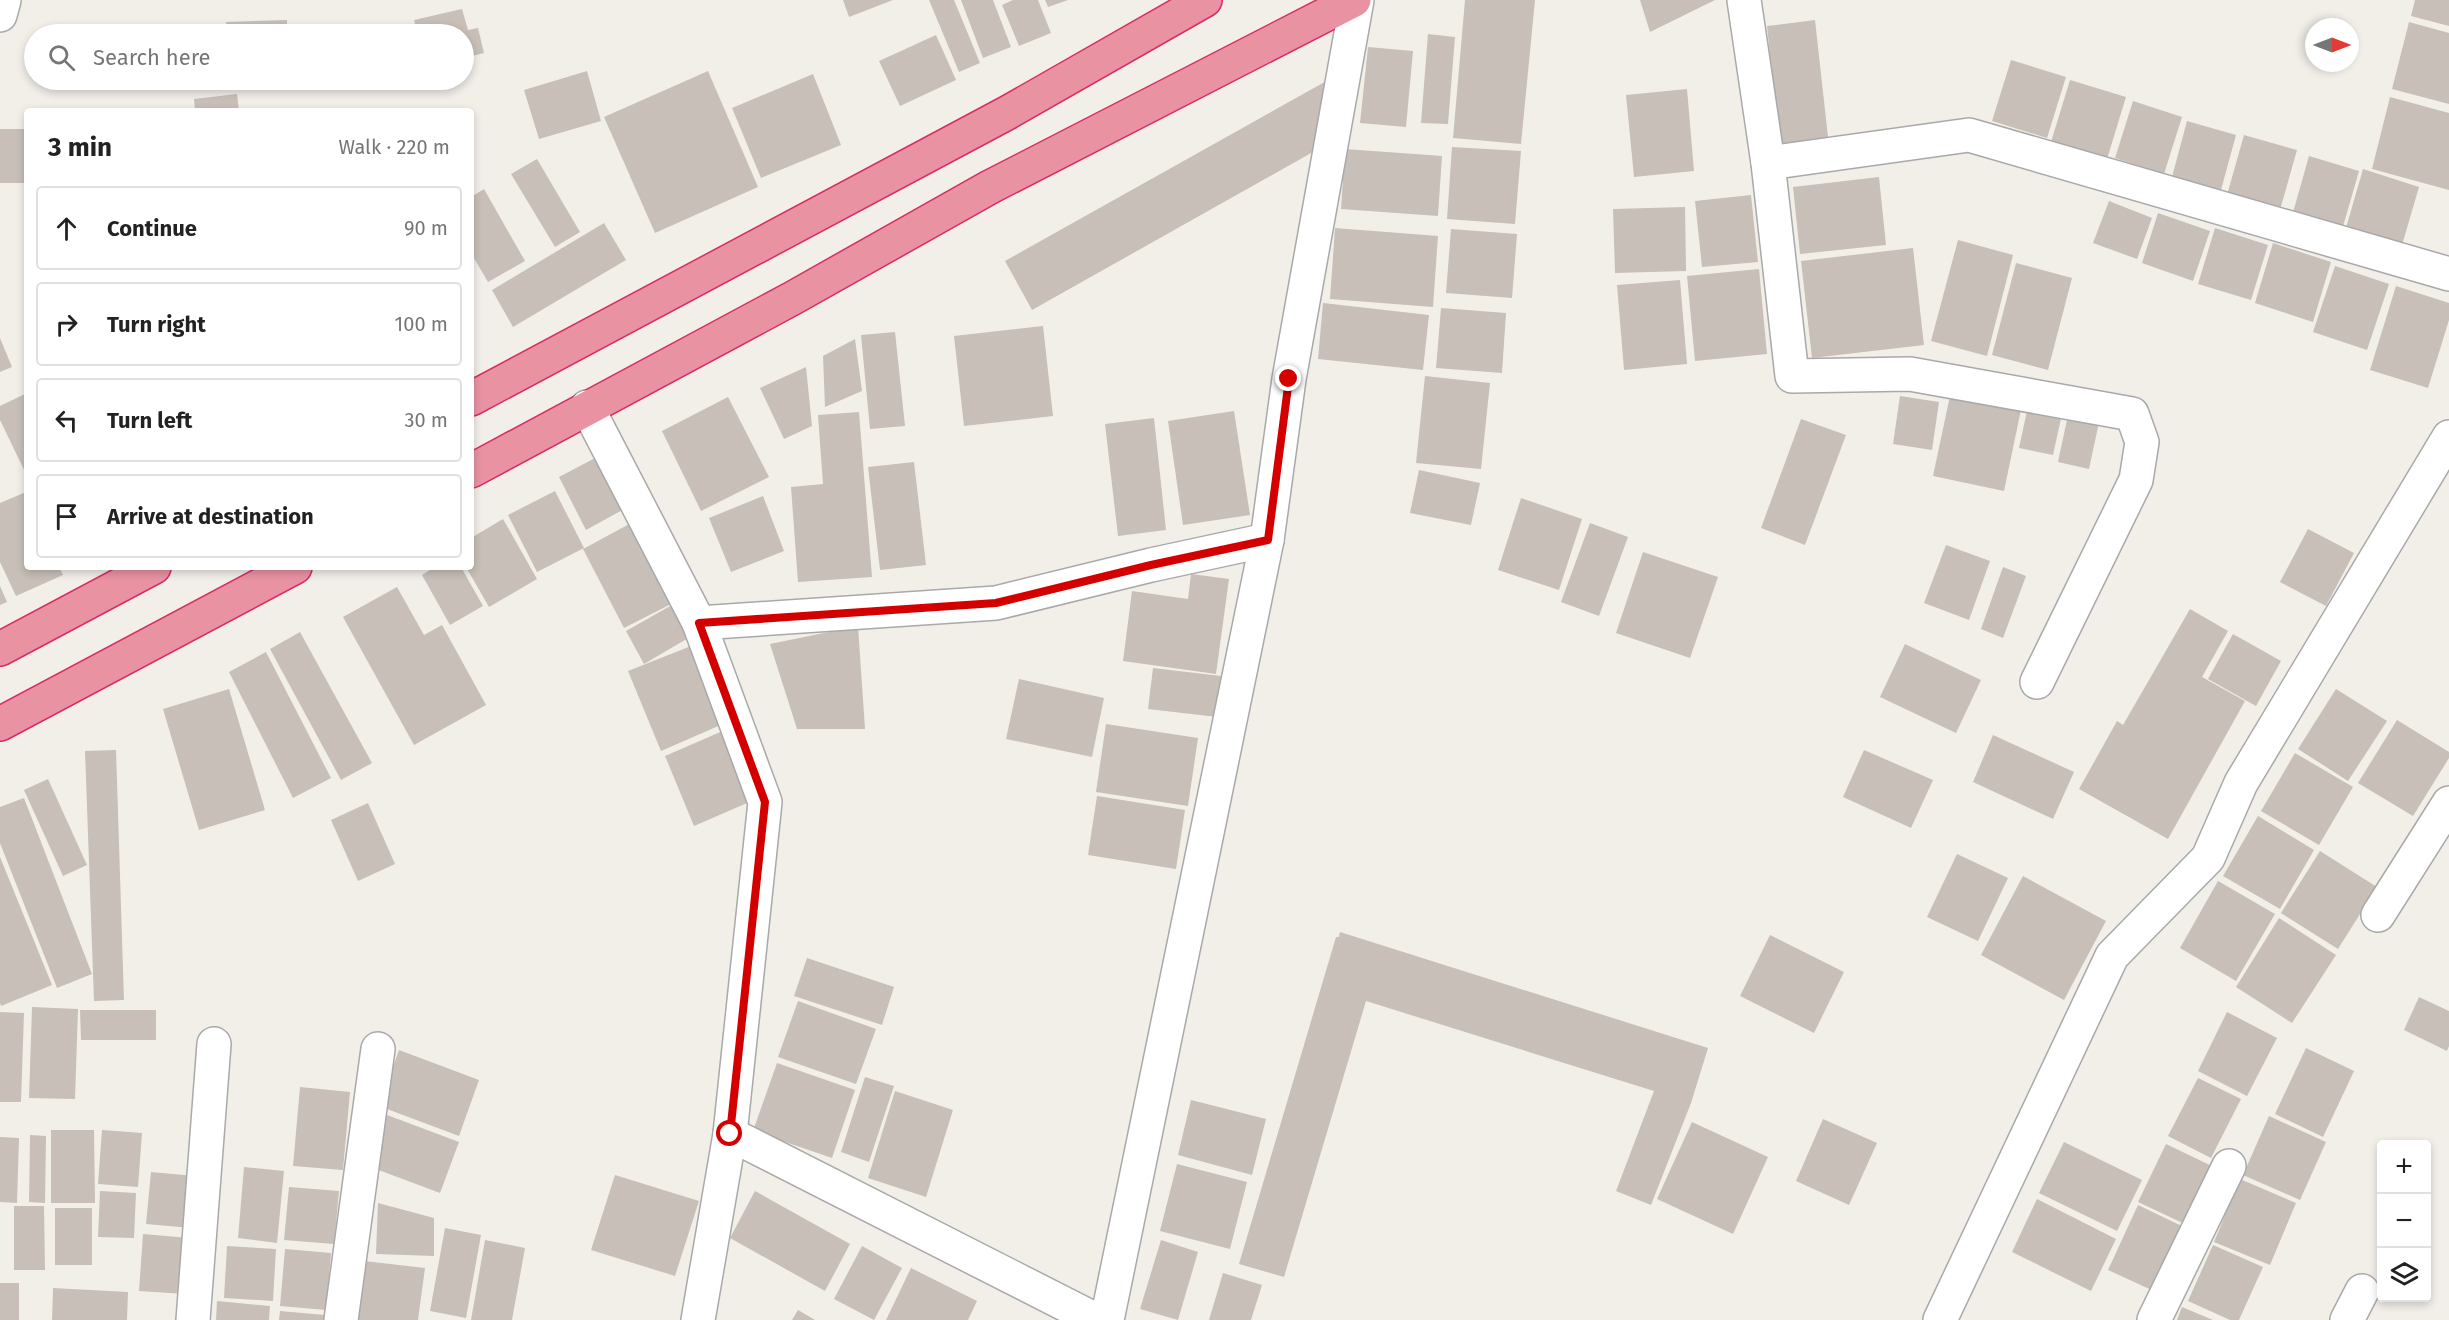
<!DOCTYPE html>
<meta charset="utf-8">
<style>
:root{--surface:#fff;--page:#f2f2f2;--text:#222;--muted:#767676;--line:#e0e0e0}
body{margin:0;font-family:"Fira Sans",sans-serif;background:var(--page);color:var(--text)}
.controls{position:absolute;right:18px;bottom:18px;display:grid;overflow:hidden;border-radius:6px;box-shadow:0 3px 9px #0003}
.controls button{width:54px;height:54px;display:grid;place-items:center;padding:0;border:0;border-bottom:2px solid var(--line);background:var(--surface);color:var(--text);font:30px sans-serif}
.compass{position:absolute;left:2305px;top:18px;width:54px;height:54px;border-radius:50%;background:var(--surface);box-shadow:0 3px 9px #0003;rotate:90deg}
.stop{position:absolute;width:18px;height:18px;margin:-14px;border:4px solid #d40000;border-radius:50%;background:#fff}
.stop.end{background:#d40000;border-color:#fff;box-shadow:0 2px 6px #0008}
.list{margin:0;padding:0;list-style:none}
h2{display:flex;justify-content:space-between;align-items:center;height:78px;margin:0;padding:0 24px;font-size:26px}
h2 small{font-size:20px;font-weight:400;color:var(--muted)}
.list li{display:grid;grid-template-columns:39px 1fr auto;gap:18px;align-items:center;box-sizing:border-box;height:84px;margin:0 12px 12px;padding:0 12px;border:2px solid var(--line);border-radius:6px}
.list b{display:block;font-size:22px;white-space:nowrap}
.list em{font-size:20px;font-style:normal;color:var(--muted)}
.icon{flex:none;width:33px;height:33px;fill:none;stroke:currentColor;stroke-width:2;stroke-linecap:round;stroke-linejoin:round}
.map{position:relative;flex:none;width:2449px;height:1320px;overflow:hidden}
.search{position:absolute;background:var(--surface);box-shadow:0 3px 9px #0003;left:24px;top:24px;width:450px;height:66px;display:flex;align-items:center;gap:15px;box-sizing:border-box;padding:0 21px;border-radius:33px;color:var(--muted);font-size:22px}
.panel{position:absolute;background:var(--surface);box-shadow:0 3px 9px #0003;left:24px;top:108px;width:450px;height:462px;border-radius:6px}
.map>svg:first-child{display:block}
</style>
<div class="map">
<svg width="2449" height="1320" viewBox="0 0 2449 1320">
<rect width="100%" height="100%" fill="#f2efe9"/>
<!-- building -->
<g fill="#c7bfb8">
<path d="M843,0H893L849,17Z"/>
<path d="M929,0H954L980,63L959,72Z"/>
<path d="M961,0H993L1011,47L983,58Z"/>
<path d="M1013,0H1038L1051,33L1019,46L1002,5Z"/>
<path d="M1045,0H1068L1048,7Z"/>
<path d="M1465,0H1535L1521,144L1453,138Z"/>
<path d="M1640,0H1715L1650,32Z"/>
<path d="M2415,0H2449V26L2411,16Z"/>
<path d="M462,9L468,30L478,28L484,53L464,58V34H418L414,20Z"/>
<path d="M287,20V34H227L226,22Z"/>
<path d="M1815,20L1829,146L1780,151L1767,26Z"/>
<path d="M2409,22L2449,33V104L2392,89Z"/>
<path d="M1428,34L1455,37L1448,124L1421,123Z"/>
<path d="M936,35L956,80L900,106L879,61Z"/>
<path d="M1368,47L1413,51L1406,127L1360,123Z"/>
<path d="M2011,60L2066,77L2047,138L1992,121Z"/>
<path d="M587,71L601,121L539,139L524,90Z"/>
<path d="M708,71L758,187L655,233L604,117Z"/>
<path d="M813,74L841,145L761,178L732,108Z"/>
<path d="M1330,79L1320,148L1032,310L1005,261Z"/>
<path d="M2070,80L2126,97L2107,159L2051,142Z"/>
<path d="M1687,89L1694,171L1634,177L1626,95Z"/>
<path d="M237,94L239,111H195L194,99Z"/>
<path d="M2390,97L2449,113V190L2372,169Z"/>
<path d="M2133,101L2182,117L2164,174L2115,158Z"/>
<path d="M2187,121L2236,135L2221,190L2172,177Z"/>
<rect x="0" y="129" width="27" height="54"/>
<path d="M2244,135L2297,150L2280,210L2227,195Z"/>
<path d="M1452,147L1521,151L1515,224L1447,219Z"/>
<path d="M1345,149L1442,156L1438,216L1341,209Z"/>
<path d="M2309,156L2359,171L2342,230L2292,216Z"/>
<path d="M537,159L580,232L555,247L511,174Z"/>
<path d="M2363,169L2419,187L2402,245L2346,228Z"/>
<path d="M1879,177L1886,245L1800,254L1793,187Z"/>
<path d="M484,189L525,261L488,282L471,253V197Z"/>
<path d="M1751,195L1758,262L1702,267L1695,201Z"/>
<path d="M2109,201L2152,218L2137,259L2093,243Z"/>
<path d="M1685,207L1686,271L1615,273L1613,209Z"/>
<path d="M2158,213L2210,231L2193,281L2142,263Z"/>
<path d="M604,223L626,260L513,327L492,290Z"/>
<path d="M1335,228L1438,236L1433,307L1330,299Z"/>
<path d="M2215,228L2268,245L2251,300L2198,284Z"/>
<path d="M1451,229L1517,234L1512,298L1446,293Z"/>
<path d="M1958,240L2013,255L1987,356L1931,341Z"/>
<path d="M2273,243L2331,262L2313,322L2255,303Z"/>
<path d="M1913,248L1924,345L1812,358L1801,261Z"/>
<path d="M2016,263L2072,278L2048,370L1992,355Z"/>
<path d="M2335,266L2389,284L2367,350L2313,332Z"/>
<path d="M1759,269L1767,354L1695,361L1687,276Z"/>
<path d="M1680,280L1687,364L1624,370L1617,285Z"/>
<path d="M2396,286L2449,303V320L2428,388L2370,370Z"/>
<path d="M1323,303L1429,315L1423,370L1318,359Z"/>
<path d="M1441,308L1506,313L1502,373L1436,368Z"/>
<path d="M1043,326L1053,416L964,426L954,336Z"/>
<path d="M895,332L905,426L870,429L861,335Z"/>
<path d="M0,338L12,367L0,372Z"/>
<path d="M855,339L862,391L825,407L823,356Z"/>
<path d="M806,367L812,426L784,439L760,388Z"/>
<path d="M1425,376L1490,383L1481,469L1416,463Z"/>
<path d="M1951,391L2022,405L2004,491L1933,476Z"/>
<path d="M27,393V476L0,420V406Z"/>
<path d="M1900,396L1939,402L1932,450L1893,444Z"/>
<path d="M728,397L769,477L701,511L662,431Z"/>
<path d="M2028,406L2062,414L2053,455L2019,448Z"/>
<path d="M1234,411L1250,515L1183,525L1168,421Z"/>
<path d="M859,412L872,577L798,582L791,487L823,484L818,415Z"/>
<path d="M2068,415L2099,422L2089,469L2058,462Z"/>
<path d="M1154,418L1166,530L1118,536L1105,424Z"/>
<path d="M1801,419L1846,435L1805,545L1761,528Z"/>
<path d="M599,456L626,508L586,530L559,477Z"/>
<path d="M914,462L926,565L880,570L868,467Z"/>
<path d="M1419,470L1480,483L1471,525L1410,513Z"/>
<path d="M555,491L584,548L537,572L508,515Z"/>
<path d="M26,492L27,567H59L63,575L16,596L0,562V503Z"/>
<path d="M763,496L784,551L731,572L709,518Z"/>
<path d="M1521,498L1582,519L1559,590L1498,570Z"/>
<path d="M503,519L537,579L489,607L466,567H471V538Z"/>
<path d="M633,522L675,602L624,628L583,549Z"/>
<path d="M1590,523L1628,537L1599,616L1561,602Z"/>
<path d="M2308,529L2354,553L2326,606L2280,582Z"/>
<path d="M1946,545L1990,561L1969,620L1924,603Z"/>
<path d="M1643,552L1718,577L1690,658L1616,633Z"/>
<path d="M435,567H461L483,606L450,625L422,575Z"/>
<path d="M2003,567L2026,576L2003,638L1981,629Z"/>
<path d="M1191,574L1229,579L1216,674L1123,661L1132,591L1188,599Z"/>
<path d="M0,586L7,602L0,605Z"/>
<path d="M397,587L424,635L442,625L486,705L414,745L343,617Z"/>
<path d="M672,605L690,637L644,664L626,631Z"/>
<path d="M2190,609L2228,631L2202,677L2245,701L2168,839L2079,789L2117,721L2123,725Z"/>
<path d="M858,626L865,729H797L770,644Z"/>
<path d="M300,632L372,763L341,780L270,649Z"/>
<path d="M2233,634L2281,661L2256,706L2208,679Z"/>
<path d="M1905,644L1981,680L1956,733L1880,697Z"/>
<path d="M691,646L723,724L661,751L628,671Z"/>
<path d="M266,652L331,778L293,798L229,672Z"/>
<path d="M1153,668L1221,676L1217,717L1148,709Z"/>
<path d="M1019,679L1104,698L1092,757L1006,739Z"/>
<path d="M229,689L265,810L199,830L163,709Z"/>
<path d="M2336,689L2387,721L2348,781L2298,749Z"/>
<path d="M2397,720L2449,752V758L2413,816L2358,783Z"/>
<path d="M1106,724L1198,738L1188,806L1096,792Z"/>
<path d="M725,730L754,800L694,826L665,756Z"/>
<path d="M1993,735L2074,772L2053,819L1973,782Z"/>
<path d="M116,750L124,1000L94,1001L85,751Z"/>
<path d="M1864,750L1933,780L1911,828L1843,797Z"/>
<path d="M2295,753L2353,787L2319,845L2261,811Z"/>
<path d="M48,779L87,865L63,876L24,790Z"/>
<path d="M1097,796L1185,810L1176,869L1088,855Z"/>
<path d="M24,798L92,974L57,988L0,843V807Z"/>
<path d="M368,803L395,864L358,881L331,820Z"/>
<path d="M2258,816L2314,850L2280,909L2223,876Z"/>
<path d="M2320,851L2377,887L2338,949L2281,913Z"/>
<path d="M1957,854L2008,878L1978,941L1927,917Z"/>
<path d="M0,857L52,985L1,1006L0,1003Z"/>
<path d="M2023,876L2106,921L2064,1000L1981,955Z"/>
<path d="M2218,881L2275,914L2236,981L2180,948Z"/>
<path d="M2279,918L2336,955L2292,1023L2236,987Z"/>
<path d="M1340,932L1708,1048L1691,1103L1651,1205L1616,1191L1654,1091L1366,1001L1284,1277L1239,1264L1336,937H1339Z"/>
<path d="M1770,935L1844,972L1814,1033L1740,996Z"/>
<path d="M807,958L894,987L882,1025L794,996Z"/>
<path d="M2419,997L2449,1011V1046L2447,1051L2404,1030Z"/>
<path d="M798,1001L876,1029L856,1084L778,1057Z"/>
<path d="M32,1007L78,1009L75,1099L29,1098Z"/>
<path d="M80,1010H156V1040H81Z"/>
<path d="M0,1012L24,1013L21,1102H0Z"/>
<path d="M2227,1012L2277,1038L2247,1096L2198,1071Z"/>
<path d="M2306,1048L2354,1071L2323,1137L2275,1114Z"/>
<path d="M399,1050L479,1080L459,1136L379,1106Z"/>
<path d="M777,1063L855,1090L832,1158L753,1131Z"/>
<path d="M865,1077L894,1086L869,1162L841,1152Z"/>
<path d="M2198,1078L2241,1099L2211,1158L2168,1136Z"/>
<path d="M300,1087L350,1092L343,1170L293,1166Z"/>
<path d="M895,1091L953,1110L926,1197L868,1178Z"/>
<path d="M1191,1100L1266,1119L1252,1175L1178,1155Z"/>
<path d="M387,1115L459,1142L440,1193L368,1166Z"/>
<path d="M2269,1116L2326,1142L2300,1200L2243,1175Z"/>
<path d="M1823,1119L1877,1143L1849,1205L1796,1181Z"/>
<path d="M1692,1122L1768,1157L1733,1234L1657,1199Z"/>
<path d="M51,1130H94L95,1203H51Z"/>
<path d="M102,1130L142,1133L138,1187L98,1184Z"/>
<path d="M30,1135L46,1136L45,1203L29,1202Z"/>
<path d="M0,1137L19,1138L17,1203L0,1202Z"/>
<path d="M2064,1142L2142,1180L2117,1231L2039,1193Z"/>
<path d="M2166,1144L2216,1168L2189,1226L2138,1202Z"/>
<path d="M1177,1164L1247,1182L1230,1249L1160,1231Z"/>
<path d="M244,1167L284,1171L277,1243L238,1238Z"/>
<path d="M151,1172L195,1176L191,1228L146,1224Z"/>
<path d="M615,1175L699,1201L675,1276L591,1250Z"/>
<path d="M2240,1179L2296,1203L2270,1265L2214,1242Z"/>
<path d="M289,1187L339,1191L334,1244L284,1240Z"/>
<path d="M100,1191L136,1193L134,1238L98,1237Z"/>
<path d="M755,1191L850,1244L825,1291L730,1238Z"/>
<path d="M2037,1199L2116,1239L2091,1291L2012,1252Z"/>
<path d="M378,1203L434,1218V1256L376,1254Z"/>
<path d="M2138,1205L2186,1228L2156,1292L2108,1270Z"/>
<path d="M14,1206H44L45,1270H14Z"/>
<rect x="55" y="1208" width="37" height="57"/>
<path d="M445,1228L481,1235L466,1318L430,1311Z"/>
<path d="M143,1234L189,1238L185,1294L139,1291Z"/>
<path d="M485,1240L525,1248L512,1320H471Z"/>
<path d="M1161,1240L1198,1252L1178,1320L1140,1309Z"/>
<path d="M2213,1245L2263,1267L2239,1320H2230L2188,1301Z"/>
<path d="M227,1246L276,1249L273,1301L224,1298Z"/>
<path d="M862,1246L902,1268L874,1320L834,1299Z"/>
<path d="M285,1249L331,1253L326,1310L280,1306Z"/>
<path d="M364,1261L425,1268L418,1320H357Z"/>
<path d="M911,1268L977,1301L968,1320H886Z"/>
<path d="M1223,1273L1262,1285L1251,1320H1209Z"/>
<rect x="0" y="1283" width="19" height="37"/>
<path d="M53,1288L128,1292L127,1320H52Z"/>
<path d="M217,1301L270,1306L269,1320H216Z"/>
<path d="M2182,1307L2213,1320H2177Z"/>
<path d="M798,1310L815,1320H792Z"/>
<path d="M280,1311L325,1315L324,1320H279Z"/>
</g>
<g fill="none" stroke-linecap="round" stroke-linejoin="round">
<!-- street casing -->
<g stroke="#a9a9a9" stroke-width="36">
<g id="street">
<path d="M1744,0L1768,163L1792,376L1910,374L2132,414L2142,442L2136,480L2037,682"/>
<path d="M0,15L4,0"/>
<path d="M1768,163L1969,135L2449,274"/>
<path d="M587,407L699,623"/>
<path d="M2378,915L2449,803"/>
<path d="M730,1134L1096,1320"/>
<path d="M193,1320L214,1044"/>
<path d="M341,1320L378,1049"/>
<path d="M698,1320L730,1134L765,802L699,623L996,603L1151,565L1267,540"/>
<path d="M1107,1320L1267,540L1289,379L1357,0"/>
<path d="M1940,1320L2112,956L2208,858L2241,783L2449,437"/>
<path d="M2154,1320L2229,1166"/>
<path d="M2347,1320L2362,1291"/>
</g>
</g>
<!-- highway casing -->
<g stroke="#dc2a67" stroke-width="36">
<g id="highway">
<path d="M471,399L1007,113L1205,0"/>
<path d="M471,471L793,298L990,187L1354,0"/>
<path d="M0,649L154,567"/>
<path d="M0,724L295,567"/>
</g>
</g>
<!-- street -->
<use href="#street" stroke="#fff" stroke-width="33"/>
<!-- highway -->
<use href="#highway" stroke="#e892a2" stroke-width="33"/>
</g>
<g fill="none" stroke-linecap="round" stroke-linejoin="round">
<!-- route -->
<path stroke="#d40000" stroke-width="8" d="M730,1134L765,802L699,623L996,603L1151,565L1268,540L1289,379"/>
</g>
</svg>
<div class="controls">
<button>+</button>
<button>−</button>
<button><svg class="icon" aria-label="layers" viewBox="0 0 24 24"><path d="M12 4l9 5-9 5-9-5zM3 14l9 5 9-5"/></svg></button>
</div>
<svg class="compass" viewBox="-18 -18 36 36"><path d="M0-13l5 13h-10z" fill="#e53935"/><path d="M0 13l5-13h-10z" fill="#767676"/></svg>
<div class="stop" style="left:730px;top:1134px"></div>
<div class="stop end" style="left:1289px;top:379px"></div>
<div class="search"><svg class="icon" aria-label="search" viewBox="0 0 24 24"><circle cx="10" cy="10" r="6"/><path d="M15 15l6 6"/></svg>Search here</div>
<section class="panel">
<h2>3 min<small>Walk · 220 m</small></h2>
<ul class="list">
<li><svg class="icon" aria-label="ahead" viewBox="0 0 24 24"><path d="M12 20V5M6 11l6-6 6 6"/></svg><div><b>Continue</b></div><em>90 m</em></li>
<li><svg class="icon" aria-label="right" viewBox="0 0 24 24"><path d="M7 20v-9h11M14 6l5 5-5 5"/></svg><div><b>Turn right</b></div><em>100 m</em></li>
<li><svg class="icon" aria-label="left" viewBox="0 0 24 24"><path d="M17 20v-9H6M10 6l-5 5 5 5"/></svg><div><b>Turn left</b></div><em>30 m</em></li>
<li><svg class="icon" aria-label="arrive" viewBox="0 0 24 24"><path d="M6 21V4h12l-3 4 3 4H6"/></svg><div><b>Arrive at destination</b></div></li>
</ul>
</section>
</div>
